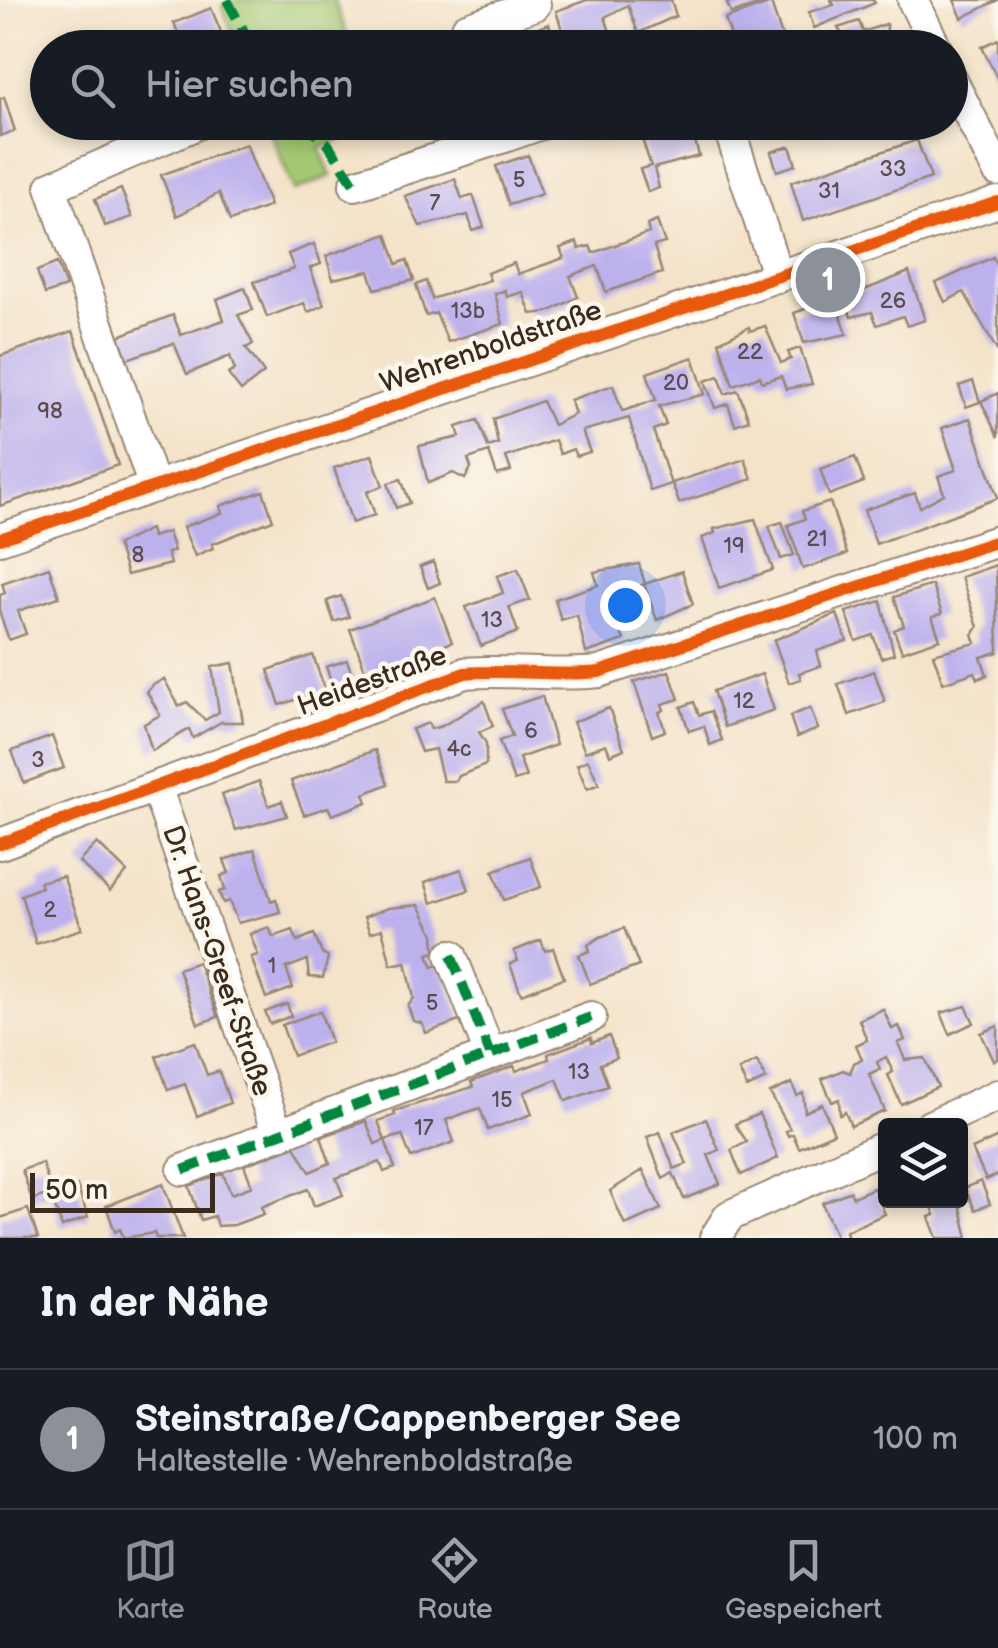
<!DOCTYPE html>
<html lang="de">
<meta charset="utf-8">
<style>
:root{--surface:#171b24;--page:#20242c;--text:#f1f3f6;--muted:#9ea1a6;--line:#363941;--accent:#8c9099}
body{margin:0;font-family:"Balsamiq Sans",sans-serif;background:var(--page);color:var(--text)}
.controls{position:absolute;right:30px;bottom:30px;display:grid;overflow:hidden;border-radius:10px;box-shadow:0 5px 15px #0003}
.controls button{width:90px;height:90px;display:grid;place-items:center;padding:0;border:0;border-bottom:2px solid var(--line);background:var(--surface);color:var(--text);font:50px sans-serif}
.scale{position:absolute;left:30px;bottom:25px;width:185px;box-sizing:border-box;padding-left:10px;border:5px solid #3b2a1e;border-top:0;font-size:28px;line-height:35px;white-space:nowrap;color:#3b2a1e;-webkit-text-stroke:8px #fbf7ec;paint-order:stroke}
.you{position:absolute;left:625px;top:605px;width:35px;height:35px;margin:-25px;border:8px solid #fff;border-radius:50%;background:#1a73e8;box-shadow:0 0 0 15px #1a73e833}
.badge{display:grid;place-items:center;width:65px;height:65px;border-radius:50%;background:var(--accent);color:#fff;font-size:32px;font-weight:700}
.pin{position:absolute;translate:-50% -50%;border:5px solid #fff;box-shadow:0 2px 10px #0006}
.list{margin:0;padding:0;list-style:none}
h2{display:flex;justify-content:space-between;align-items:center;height:130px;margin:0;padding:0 40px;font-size:42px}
h2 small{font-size:32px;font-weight:400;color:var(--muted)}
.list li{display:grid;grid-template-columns:65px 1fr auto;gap:30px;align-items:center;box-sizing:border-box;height:140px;padding:0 40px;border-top:2px solid var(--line)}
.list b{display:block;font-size:38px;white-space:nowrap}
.list p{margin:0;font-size:32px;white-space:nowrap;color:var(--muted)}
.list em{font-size:32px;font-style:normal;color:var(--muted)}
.icon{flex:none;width:55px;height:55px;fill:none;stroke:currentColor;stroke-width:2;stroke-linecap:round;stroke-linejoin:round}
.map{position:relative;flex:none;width:998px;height:1238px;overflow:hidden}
.search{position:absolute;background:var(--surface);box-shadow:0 5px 15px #0003;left:30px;right:30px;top:30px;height:110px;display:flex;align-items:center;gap:25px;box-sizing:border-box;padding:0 35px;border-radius:55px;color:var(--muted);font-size:38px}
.sheet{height:270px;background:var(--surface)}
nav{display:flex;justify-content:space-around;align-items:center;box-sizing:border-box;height:140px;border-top:2px solid var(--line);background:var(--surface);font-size:28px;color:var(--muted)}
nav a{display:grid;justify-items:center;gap:5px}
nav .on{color:var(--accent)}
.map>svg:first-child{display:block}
</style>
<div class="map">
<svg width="998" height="1238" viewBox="0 0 998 1238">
<rect width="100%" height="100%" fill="#fbf7ec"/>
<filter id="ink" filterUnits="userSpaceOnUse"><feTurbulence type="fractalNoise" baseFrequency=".01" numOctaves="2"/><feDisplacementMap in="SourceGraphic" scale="20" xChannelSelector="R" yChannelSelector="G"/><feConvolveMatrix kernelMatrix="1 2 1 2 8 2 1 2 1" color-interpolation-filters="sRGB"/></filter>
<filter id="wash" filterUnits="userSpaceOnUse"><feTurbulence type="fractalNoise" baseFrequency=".0048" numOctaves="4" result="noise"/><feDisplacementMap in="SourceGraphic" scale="40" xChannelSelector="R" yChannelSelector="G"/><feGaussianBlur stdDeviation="2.25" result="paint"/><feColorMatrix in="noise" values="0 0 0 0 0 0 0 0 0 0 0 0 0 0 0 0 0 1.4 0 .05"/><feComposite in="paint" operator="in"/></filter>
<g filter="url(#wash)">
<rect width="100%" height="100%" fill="#f4e3c9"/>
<!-- green -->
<g fill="#a4c973" stroke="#707a48" stroke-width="2.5">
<path d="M238,0H334L352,47H238L222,6Z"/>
<path d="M267,123H345L350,136L320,148L331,176L294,191Z"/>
</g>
<g id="blocks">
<!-- building -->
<g fill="#bcb0ed">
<path d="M587,0H671L676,16L638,33L628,5L605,17L612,38L598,43L597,48H568L556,11Z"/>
<path d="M736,0H770V1L731,14L727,3Z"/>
<path d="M831,0H873L875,3L814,28L809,12L834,5Z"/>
<path d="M954,0H998L962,18Z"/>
<path d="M771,3L786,48H735L725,19Z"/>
<path d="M211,8L224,39L204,48H184L174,23Z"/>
<path d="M859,21L863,32L886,24L890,48H850L838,28Z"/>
<path d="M549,24L555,44L499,48L497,43Z"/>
<path d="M414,32L419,48H385L383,42Z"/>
<path d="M998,39V80L982,47Z"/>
<path d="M4,97L15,131L0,136V99Z"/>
<path d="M673,122H690L699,156L654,168L659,188L648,192L640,169L651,166L639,130L657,124L660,130Z"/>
<path d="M917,140L931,178L803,221L791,182Z"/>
<path d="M246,144L270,206L230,221L219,193L177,216L161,175Z"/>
<path d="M790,146L796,165L777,171L771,152Z"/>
<path d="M528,155L542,194L509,205L496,166Z"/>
<path d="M455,179L462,199L473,195L484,227L473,231L468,215L420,226L405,196Z"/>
<path d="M121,189L132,217L105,226L95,199Z"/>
<path d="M657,221L665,243L654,246L662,273L606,292L597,266L586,270L570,276L578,297L548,312L531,314L523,292L507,297L505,290L495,294L503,324L448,342L436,313L426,316L416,285L426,281L432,299L490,280L487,273L514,263L518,274L564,258L560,248L577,242L579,249L590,246L593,253L649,233L647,225Z"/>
<path d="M387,234L397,264L407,260L414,280L375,289L369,271L333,279L326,256Z"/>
<path d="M314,244L321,264L310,268L324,305L308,312L304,303L267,317L254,282L294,269L288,254Z"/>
<path d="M993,257L998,268V352L964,292L945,302L936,283Z"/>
<path d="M57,263L66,287L45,294L37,271Z"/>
<path d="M909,272L925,320L907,326L903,316L877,325L872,312L851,317L845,298Z"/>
<path d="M245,288L253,310L238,315L253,344L246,348L264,373L241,391L228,374L235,370L230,356L187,374L174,343L127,359L119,336L173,315L181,335L224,320L217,299Z"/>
<path d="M835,298L847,334L804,343L794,313Z"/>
<path d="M765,326L781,363L791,359L788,352L800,348L812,384L786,389L781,376L762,382L760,376L733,385L719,342L749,327L750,331Z"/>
<path d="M73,331L118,465L0,506V356Z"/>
<path d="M693,357L705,394L659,406L666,425L653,430L671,484L650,491L629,418L582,431L590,452L576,456L573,449L560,454L555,440L506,457L511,471L497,475L489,452L468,459L471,468L465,479L453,473L428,483L419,446L460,437L457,427L478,420L488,447L498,444L493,419L542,401L553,425L575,414L570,400L613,385L622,411L626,410L656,400L647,373Z"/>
<path d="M719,376L725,394L738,390L749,420L735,425L728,404L715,408L705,381Z"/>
<path d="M973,381L980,402L966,407L959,386Z"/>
<path d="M998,393V437L981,401Z"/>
<path d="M970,418L998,498L876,544L864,510L915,493L920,507L944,494L938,476L956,470L942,428Z"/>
<path d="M372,455L383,486L367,492L375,515L352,523L334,468Z"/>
<path d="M855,457L864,482L829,495L820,469Z"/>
<path d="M745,459L752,479L679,503L672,483Z"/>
<path d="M401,479L410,503L396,508L388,483Z"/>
<path d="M263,491L273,520L212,544L213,548L195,556L183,527L222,513L220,506Z"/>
<path d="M830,502L847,554L803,569L788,525L805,519L802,511Z"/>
<path d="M755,519L773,570L719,588L702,538L715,533L714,529Z"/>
<path d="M782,522L794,555L781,559L769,526Z"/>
<path d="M150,529L152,537L168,532L174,551L167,553L170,564L127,575L117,545Z"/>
<path d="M433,562L440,583L428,588L420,567Z"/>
<path d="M639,564L645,584L682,571L693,604L657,620L644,584L606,597L624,640L586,653L577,615L561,620L555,599L598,585L594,572Z"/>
<path d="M996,565L998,652L981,657L987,675L978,679L975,672L943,683L933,654L976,643L973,635L978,627L961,577Z"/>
<path d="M49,567L59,597L18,611L26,634L9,640L0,614V595L5,593L2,583Z"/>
<path d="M518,569L530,600L509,607L518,632L481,646L466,607L503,593L497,576Z"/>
<path d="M932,585L942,614L932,617L940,639L902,652L894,630L904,626L894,597Z"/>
<path d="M341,596L349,617L334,622L327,601Z"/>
<path d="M435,597L452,642L367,675L350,629Z"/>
<path d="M881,601L894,654L881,658L873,635L856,641L846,612Z"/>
<path d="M837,614L847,641L817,651L821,666L799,673L801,679L789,683L774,640Z"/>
<path d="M313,655L325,690L280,705L268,670Z"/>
<path d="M347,660L354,680L333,687L326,667Z"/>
<path d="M233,663L243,722H221L193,738L189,729L152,751L144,724L160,715L147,692L153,685L164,679L179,706L187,702L205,720L219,712L212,667Z"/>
<path d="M669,671L679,699L662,704L664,710L659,712L665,731L652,736L634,682Z"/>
<path d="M874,671L885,702L849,715L838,684Z"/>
<path d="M762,674L774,710L725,727L713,691Z"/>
<path d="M542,696L556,745L519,758L526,777L514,781L499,741L512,736L502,709Z"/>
<path d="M484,701L493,726L479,732L486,743V765L459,776L456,781H443L435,749L421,752L412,729L428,723L431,729L442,726Z"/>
<path d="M694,702L699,715L711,711L722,740L710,745L704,726L689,731L681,707Z"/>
<path d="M609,708L624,749L610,755L606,744L585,752L573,722Z"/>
<path d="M810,708L818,729L797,737L790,716Z"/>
<path d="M52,736L64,768L24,783L12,751Z"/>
<path d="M375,750L388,784L364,794L367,802L349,809L332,815L328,807L304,815L291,781Z"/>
<path d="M588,760L599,784L587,789L577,765Z"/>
<path d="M259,781L269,806L282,801L287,816L236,830L222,795Z"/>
<path d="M97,843L127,872L110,891L79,862Z"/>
<path d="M255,849L271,901L276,899L280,912L238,923L229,901L223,903L219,892L225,890L221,876L229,873L224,860Z"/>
<path d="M530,857L541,887L504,900L493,871Z"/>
<path d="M461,869L469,890L432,903L425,882Z"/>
<path d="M63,876L82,929L36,944L21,895L41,887L39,882Z"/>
<path d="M419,905L434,934L435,952L428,954L433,967L437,965L444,975L462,1020L426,1033L422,1023L413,1021L408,1006L414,998L406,962L391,965L382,929L370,933L364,917L388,908Z"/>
<path d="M269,927L273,937L293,930L297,941L314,934L322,954L328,957L323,978L309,977L307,960L286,968L293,988L266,998L251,957L258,955L250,934Z"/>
<path d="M624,928L639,966L590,984L579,955L590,951L588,945L600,937Z"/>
<path d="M541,940L545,951L553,948L564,978L521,994L510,964L518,961L514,951Z"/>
<path d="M198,962L218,1017L198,1024L178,969Z"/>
<path d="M287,1004L291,1016L270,1024L265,1012Z"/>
<path d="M966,1006L974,1023L950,1034L941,1013Z"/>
<path d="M883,1009L892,1029L899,1026L905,1040L898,1043L905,1060L925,1058L938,1087L901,1104L888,1075L893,1072L886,1057L877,1062L880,1069L869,1074L885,1111L851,1126L845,1112L840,1115L839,1099L832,1102L822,1079L843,1070L850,1073L854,1063L862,1059L856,1045L867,1040L859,1020Z"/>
<path d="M320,1011L331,1042L293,1056L282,1025Z"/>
<path d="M998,1026V1059L994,1061L981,1033Z"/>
<path d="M609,1036L617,1058L600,1064L608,1086L566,1101L557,1079L524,1092L532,1114L488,1130L480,1108L462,1114L446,1120L454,1142L411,1158L402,1135L385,1140L395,1168L384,1172L380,1162L336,1178L343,1195L332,1199L314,1206L308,1189L261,1207L264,1214L234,1225L217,1226L214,1216L201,1220L189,1186L223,1173L231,1194L242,1190L252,1186L244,1165L295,1146L310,1172L330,1163L321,1137L366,1121L375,1144L385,1140L378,1121L395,1115L394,1111L473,1087L471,1082L514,1066L516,1071L549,1059L548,1054L591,1038L592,1043Z"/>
<path d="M195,1042L207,1075L219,1071L230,1103L197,1116L185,1084L168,1090L156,1056Z"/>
<path d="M757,1061L766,1079L747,1088L739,1070Z"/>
<path d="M792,1083L797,1096L803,1093L805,1112L822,1104L834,1133L799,1148L793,1134L788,1136L786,1131L790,1129L770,1093Z"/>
<path d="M759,1114L778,1158L741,1175L731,1150L747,1142L735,1124Z"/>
<path d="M706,1119L719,1150L708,1155L720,1184L684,1199L673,1173L663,1179L647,1137L660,1132L674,1169L687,1164L673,1132Z"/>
<path d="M998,1137V1175L986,1180L972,1149Z"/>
<path d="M42,1163L52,1193L32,1200L22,1170Z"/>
<path d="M643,1170L661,1209L625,1225L610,1191Z"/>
<path d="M981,1181L990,1204L975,1210L965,1188Z"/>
<path d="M163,1184L183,1238H156L154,1233L124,1238L120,1229L115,1232L106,1206Z"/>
<path d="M77,1186L88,1217L62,1227L51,1195Z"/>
<path d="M874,1188L885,1214L846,1231L848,1238H837L822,1203L850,1191L853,1197Z"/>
<path d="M930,1200H959L968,1238H937L929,1217L935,1215Z"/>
<path d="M28,1209L38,1238H0V1218Z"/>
</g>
</g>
</g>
<g filter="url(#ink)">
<use href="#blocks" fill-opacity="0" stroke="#988674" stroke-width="2.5"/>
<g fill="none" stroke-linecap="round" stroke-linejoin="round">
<!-- minor casing -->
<g stroke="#988674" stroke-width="34">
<g id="minor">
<path d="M913,0L936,48"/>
<path d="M474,48L467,28L535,5"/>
<path d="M950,77L998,171"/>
<path d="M499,122L504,137L547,122"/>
<path d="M727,122L778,277"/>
<path d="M355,185L504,137"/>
<path d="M154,487L51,187L202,122"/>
<path d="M0,539L998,202"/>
<path d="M156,787L278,1135"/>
<path d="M0,844L465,673C510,669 554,677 599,672L998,541"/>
<path d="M451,955L490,1054"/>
<path d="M930,1126L998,1095"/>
<path d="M183,1170L591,1017"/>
<path d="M715,1238L729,1216L886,1146"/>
</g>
</g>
<!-- minor -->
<use href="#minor" stroke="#fff" stroke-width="30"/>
<!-- quiet -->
<g stroke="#00873e" stroke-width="10" stroke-dasharray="20 10" stroke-linecap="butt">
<path d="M227,0L253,48"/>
<path d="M303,122L328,144L355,185"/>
<path d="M451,955L490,1054"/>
<path d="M183,1170L591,1017"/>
</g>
<!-- cycleway casing -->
<g stroke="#fbf7ec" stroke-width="19">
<g id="cycleway">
<path d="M0,539L998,202"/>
<path d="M0,844L465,673C510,669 554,677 599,672L998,541"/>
</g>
</g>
<!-- cycleway -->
<use href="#cycleway" stroke="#e8590c" stroke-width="12"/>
</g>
</g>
<g text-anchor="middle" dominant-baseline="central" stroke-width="9" stroke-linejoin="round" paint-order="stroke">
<!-- number labels -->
<g font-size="22" fill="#5b4c52">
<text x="893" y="169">33</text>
<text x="519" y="180">5</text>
<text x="829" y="191">31</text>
<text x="435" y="203">7</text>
<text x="893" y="301">26</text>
<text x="468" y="311">13b</text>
<text x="750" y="352">22</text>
<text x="676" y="383">20</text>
<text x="50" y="411">98</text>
<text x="817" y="539">21</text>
<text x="734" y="546">19</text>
<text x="138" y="555">8</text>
<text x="492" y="620">13</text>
<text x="744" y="701">12</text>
<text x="531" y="731">6</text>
<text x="459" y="749">4c</text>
<text x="38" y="760">3</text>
<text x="50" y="910">2</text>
<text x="272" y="966">1</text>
<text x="432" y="1003">5</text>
<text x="579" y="1072">13</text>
<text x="502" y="1100">15</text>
<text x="424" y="1128">17</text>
</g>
<!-- street labels -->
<g font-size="28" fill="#3b2a1e" stroke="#fbf7ec">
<text transform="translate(491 347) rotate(-19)">Wehrenboldstraße</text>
<text transform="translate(372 681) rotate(-20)">Heidestraße</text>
<text transform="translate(217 961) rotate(71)">Dr. Hans-Greef-Straße</text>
</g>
</g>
</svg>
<div class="controls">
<button><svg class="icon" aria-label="layers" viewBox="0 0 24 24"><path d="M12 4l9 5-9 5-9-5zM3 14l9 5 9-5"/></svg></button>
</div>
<div class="scale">50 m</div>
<div class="you"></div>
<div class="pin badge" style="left:828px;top:280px">1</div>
<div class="search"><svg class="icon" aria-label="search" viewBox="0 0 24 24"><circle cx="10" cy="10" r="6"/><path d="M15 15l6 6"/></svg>Hier suchen</div>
</div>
<section class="sheet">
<h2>In der Nähe<small></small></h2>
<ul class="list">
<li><span class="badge">1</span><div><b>Steinstraße/Cappenberger See</b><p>Haltestelle · Wehrenboldstraße</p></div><em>100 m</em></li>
</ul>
</section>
<nav>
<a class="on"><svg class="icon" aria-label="map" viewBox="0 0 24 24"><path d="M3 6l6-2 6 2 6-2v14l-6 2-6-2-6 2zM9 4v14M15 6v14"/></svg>Karte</a>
<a><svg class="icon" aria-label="directions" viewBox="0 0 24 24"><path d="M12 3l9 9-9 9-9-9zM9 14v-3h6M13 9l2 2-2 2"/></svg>Route</a>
<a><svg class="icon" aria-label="saved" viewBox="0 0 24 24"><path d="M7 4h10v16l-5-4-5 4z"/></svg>Gespeichert</a>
</nav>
